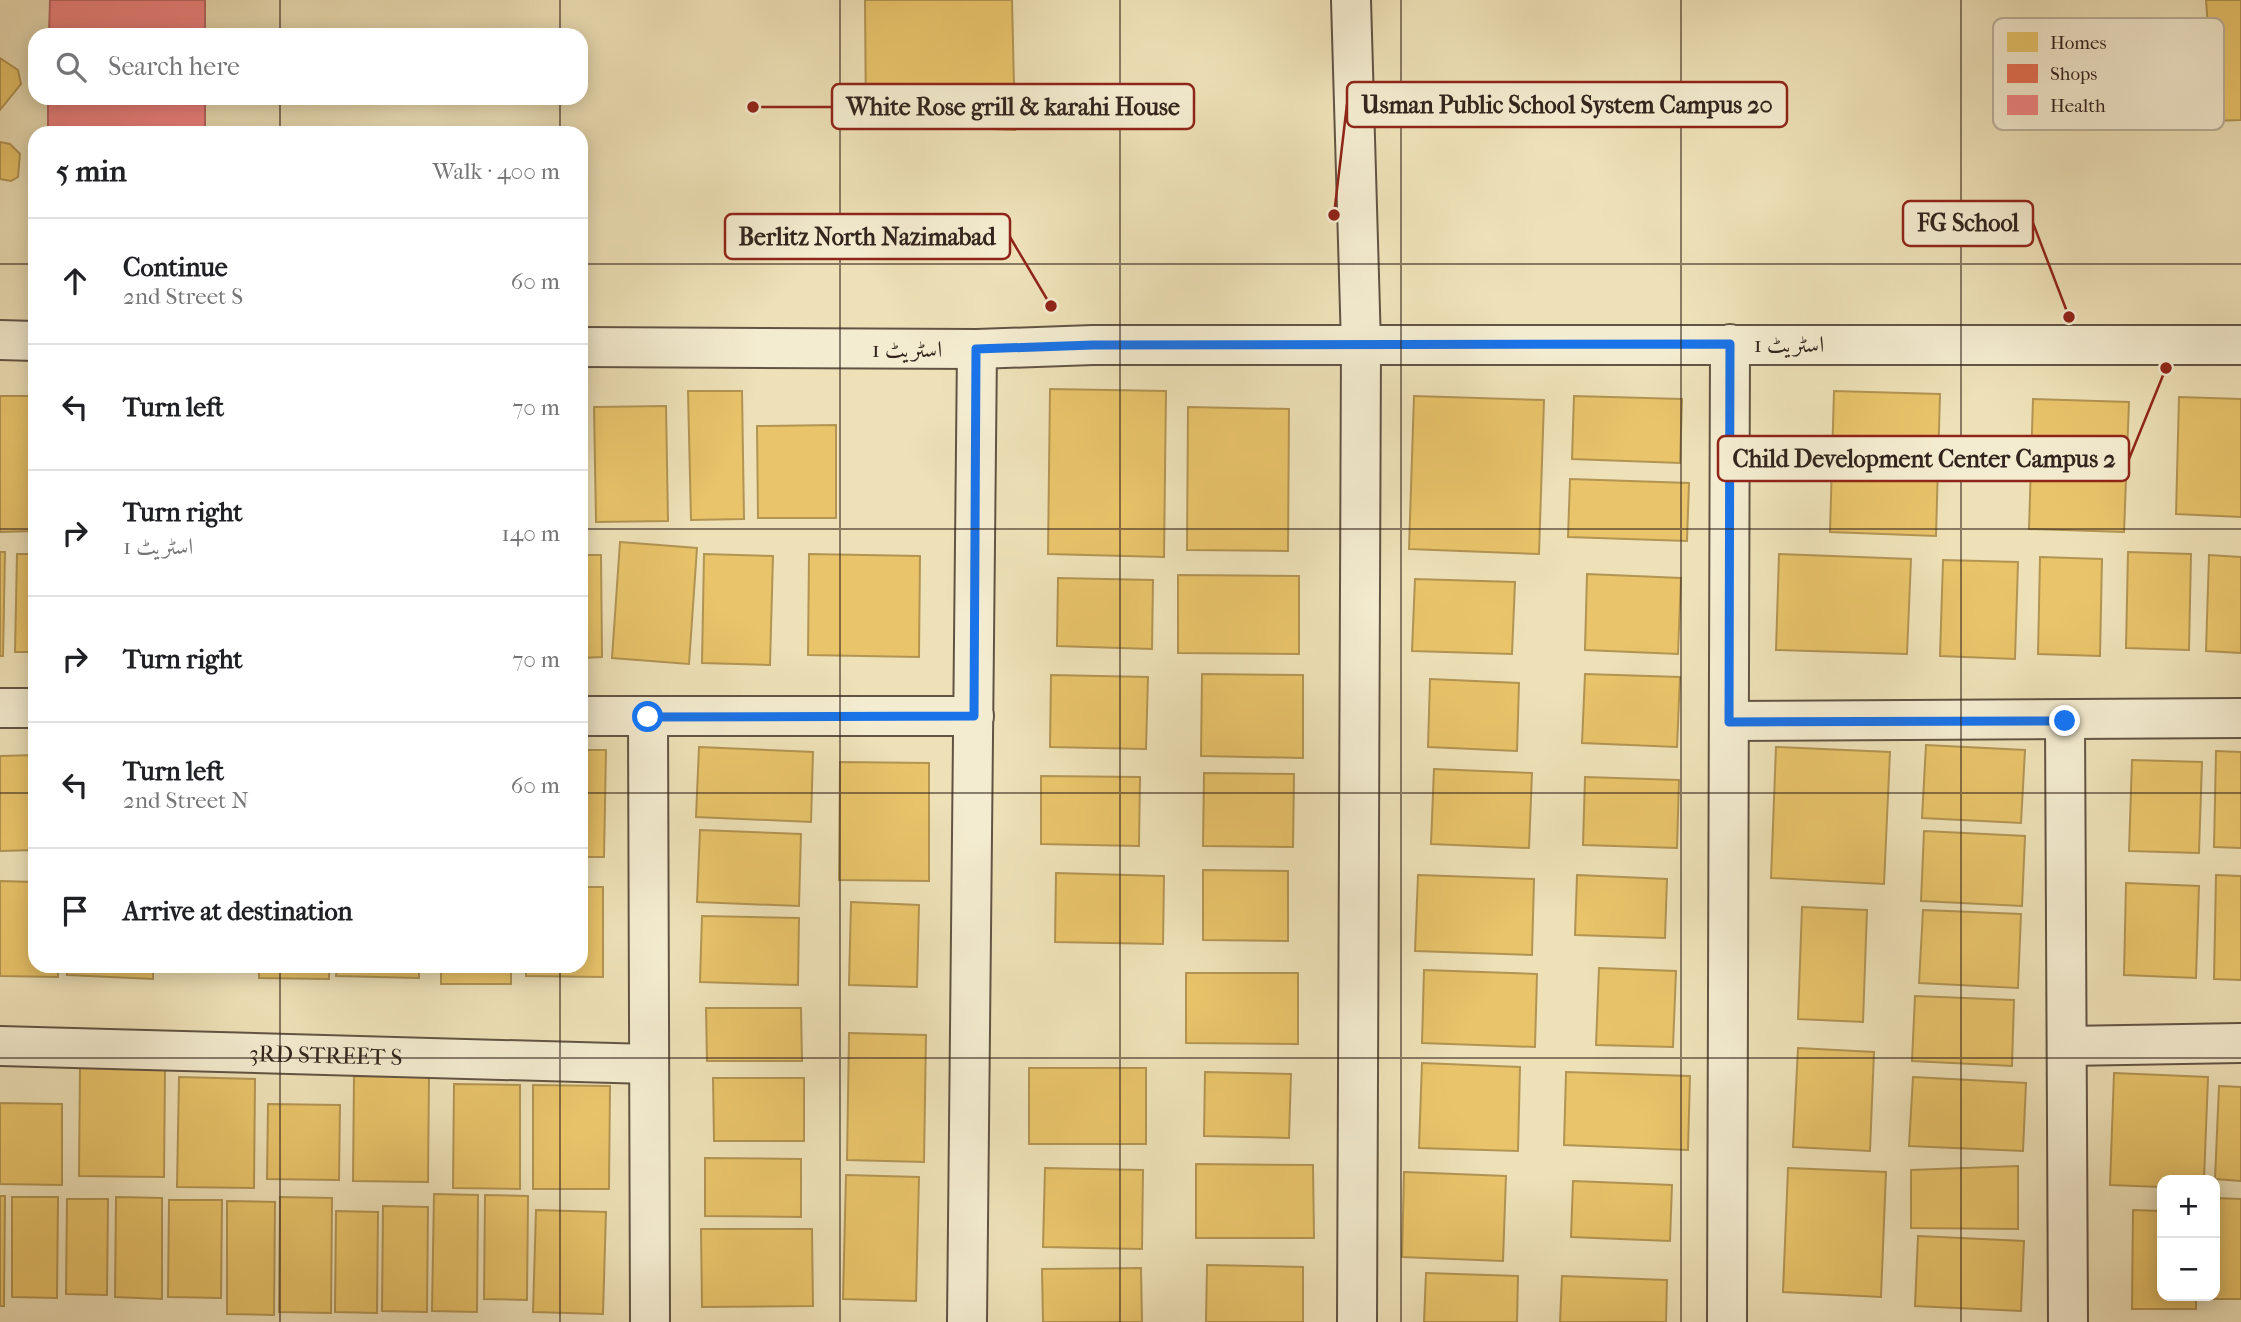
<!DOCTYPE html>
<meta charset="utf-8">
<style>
:root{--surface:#fff;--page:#f6f6f6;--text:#202124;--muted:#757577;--line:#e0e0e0}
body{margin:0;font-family:"IM FELL French Canon",Amiri,serif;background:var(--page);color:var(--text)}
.controls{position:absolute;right:21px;bottom:21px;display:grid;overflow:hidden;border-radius:14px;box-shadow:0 4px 18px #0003}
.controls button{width:63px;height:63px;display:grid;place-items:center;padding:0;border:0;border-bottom:2px solid var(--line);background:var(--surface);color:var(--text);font:35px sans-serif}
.stop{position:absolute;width:21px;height:21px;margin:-16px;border:5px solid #1a73e8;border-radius:50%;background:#fff}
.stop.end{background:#1a73e8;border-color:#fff;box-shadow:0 2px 7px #0008}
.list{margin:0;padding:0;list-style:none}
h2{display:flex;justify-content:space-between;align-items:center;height:91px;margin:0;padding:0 28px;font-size:30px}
h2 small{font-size:23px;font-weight:400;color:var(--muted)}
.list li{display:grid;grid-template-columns:46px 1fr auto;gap:21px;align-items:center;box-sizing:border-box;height:126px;padding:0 28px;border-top:2px solid var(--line)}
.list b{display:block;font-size:26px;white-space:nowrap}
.list p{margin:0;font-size:23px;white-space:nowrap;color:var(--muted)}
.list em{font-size:23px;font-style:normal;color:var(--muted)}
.icon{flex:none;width:38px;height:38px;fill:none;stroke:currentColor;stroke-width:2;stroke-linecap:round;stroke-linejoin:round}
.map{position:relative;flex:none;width:2241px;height:1322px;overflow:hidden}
.search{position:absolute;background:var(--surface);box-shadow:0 4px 18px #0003;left:28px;top:28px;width:560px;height:77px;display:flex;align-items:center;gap:18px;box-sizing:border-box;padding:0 24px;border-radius:21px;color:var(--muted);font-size:26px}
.panel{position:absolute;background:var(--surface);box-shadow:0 4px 18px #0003;left:28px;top:126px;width:560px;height:847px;border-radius:21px}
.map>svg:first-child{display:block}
</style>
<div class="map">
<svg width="2241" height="1322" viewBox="0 0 2241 1322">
<rect width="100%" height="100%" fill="#eee1b7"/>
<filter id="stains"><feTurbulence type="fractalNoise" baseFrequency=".00286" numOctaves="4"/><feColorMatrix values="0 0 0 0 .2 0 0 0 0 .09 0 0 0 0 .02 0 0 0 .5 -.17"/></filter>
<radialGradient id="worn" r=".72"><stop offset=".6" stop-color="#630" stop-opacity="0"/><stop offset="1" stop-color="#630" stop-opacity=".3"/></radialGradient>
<!-- homes -->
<g fill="#e9c46a" stroke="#b29453" stroke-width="2">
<path d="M865,0H1012L1015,130L866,124Z"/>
<path d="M2206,0H2241V120L2215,121Z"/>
<path d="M0,58L18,70L21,84L0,110Z"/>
<path d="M0,142L10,144L20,154L18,177L11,181L0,179Z"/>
<path d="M1050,389L1166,391L1164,557L1048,554Z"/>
<path d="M688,391H742L744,519L691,520Z"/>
<path d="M1834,391L1940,394L1936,536L1830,532Z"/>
<path d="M0,396H35V531L0,532Z"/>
<path d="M1414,396L1544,400L1539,554L1409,549Z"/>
<path d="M1574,396L1682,399L1680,463L1572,459Z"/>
<path d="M2179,397L2241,399V517L2176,514Z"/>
<path d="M2033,399L2129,402L2124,532L2029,529Z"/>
<path d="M666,406L668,521L596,522L594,407Z"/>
<path d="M1188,407L1289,409L1288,551L1187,550Z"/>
<path d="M836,425V518H758L757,426Z"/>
<path d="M1570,479L1689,483L1687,541L1568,537Z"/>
<path d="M620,542L697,548L689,664L612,658Z"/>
<path d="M0,552H5L3,656H0Z"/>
<path d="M2128,552L2191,554L2189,650L2126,648Z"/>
<path d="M17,554H35V652H15Z"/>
<path d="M704,554L773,556L770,665L702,663Z"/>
<path d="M809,554L920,556L919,657L808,655Z"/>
<path d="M1779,554L1911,559L1907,654L1776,650Z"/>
<path d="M581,555H601L602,657L581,658Z"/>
<path d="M2209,555L2241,557V653L2206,651Z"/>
<path d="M2040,557L2102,559L2100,656L2038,654Z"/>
<path d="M1943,560L2018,562L2015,659L1940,656Z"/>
<path d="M1587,574L1681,578L1678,654L1585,650Z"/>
<path d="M1178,575L1299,576V654L1178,653Z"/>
<path d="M1058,578L1153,580L1152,649L1057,646Z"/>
<path d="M1415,579L1515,582L1512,654L1412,651Z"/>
<path d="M1202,674L1303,675V758L1201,756Z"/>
<path d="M1585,674L1680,677L1677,747L1582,743Z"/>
<path d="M1051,675L1148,677L1146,749L1050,747Z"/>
<path d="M1430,679L1519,683L1517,751L1428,747Z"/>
<path d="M1926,745L2025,750L2021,823L1922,818Z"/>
<path d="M699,747L813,752L811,822L696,817Z"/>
<path d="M1776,747L1890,752L1884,884L1771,878Z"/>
<path d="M581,750H606L604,857H581Z"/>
<path d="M2216,751L2241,752V848L2214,847Z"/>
<path d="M35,755V850L0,851V756Z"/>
<path d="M2132,760L2202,762L2199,853L2129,851Z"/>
<path d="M840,762L929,763V881L839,880Z"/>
<path d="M1434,769L1532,773L1529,848L1431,844Z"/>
<path d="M1204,773L1294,774L1293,847L1203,846Z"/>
<path d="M1041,776L1140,777L1139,846L1041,844Z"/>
<path d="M1585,777L1679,780L1677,848L1583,845Z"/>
<path d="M700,830L801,834L799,906L697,902Z"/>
<path d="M1924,831L2025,836L2022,906L1921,901Z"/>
<path d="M1203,870L1288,871V941L1203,940Z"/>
<path d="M1056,873L1164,876L1163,944L1055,942Z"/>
<path d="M1418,875L1534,879L1532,955L1415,951Z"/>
<path d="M1577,875L1667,879L1665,938L1575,935Z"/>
<path d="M2216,875L2241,876V980L2214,979Z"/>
<path d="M0,881L35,882V966H58V977L0,976Z"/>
<path d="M2126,883L2199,886L2196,978L2124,975Z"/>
<path d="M581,887H603V977L526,976V966H581Z"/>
<path d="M851,902L919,905L917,987L849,985Z"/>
<path d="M1802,907L1867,910L1863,1022L1798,1019Z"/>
<path d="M1923,910L2021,914L2018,988L1919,983Z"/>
<path d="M702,916L799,918L798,985L700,982Z"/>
<path d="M67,966H153V979L67,975Z"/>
<path d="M259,966H329V979L259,978Z"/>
<path d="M337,966H419V978L336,976Z"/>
<rect x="441" y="966" width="70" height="18"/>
<path d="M1599,968L1676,971L1673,1047L1596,1045Z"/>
<path d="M1424,970L1537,974L1535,1047L1422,1043Z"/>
<path d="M1186,973H1298V1044L1186,1043Z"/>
<path d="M1915,996L2014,1000L2012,1066L1912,1061Z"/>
<path d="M706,1008H801L802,1061H707Z"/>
<path d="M849,1033L926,1035L924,1162L847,1160Z"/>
<path d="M1798,1048L1874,1052L1870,1151L1793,1147Z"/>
<path d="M1422,1063L1520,1067L1518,1151L1419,1148Z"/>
<path d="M80,1067L165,1068L164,1177L79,1176Z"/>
<rect x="1029" y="1068" width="117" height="76"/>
<path d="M1205,1072L1291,1074L1289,1138L1204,1136Z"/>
<path d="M1566,1072L1690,1076L1688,1150L1564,1145Z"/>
<path d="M2114,1073L2208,1077L2204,1180H2162V1187L2110,1185Z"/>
<path d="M354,1076L429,1077L428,1182L353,1181Z"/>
<path d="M179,1077L255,1079L254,1188L177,1187Z"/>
<path d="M1913,1077L2026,1083L2023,1151L1909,1146Z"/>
<path d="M713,1078H804V1141H714Z"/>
<path d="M454,1084L520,1085V1189L453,1188Z"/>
<path d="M533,1085L610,1086L609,1189H533Z"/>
<path d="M2219,1086L2241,1087V1181L2215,1179Z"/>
<path d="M0,1103L62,1104V1185L0,1184Z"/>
<path d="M268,1104L340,1105L339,1180L267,1179Z"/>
<path d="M705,1158L801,1159V1217L705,1216Z"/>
<path d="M1196,1164L1313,1165L1314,1238H1196Z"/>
<path d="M2018,1166V1229L1911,1228V1170Z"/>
<path d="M1045,1168L1143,1170L1142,1249L1043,1247Z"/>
<path d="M1788,1168L1886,1172L1881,1297L1783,1292Z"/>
<path d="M1404,1172L1506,1176L1503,1261L1402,1257Z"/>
<path d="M846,1175L919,1177L916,1301L843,1299Z"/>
<path d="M1573,1181L1672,1185L1670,1241L1571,1237Z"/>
<path d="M434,1194L478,1195L477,1312L432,1311Z"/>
<path d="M485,1195L528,1196L527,1300L484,1299Z"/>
<path d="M0,1196H5L4,1306H0Z"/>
<path d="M12,1197H58L57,1298L12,1297Z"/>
<path d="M116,1197L162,1198V1299L115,1297Z"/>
<path d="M280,1197L332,1198L331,1313L279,1312Z"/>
<path d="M2215,1198L2241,1199V1299H2207V1296H2215Z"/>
<path d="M67,1199H108L107,1295L66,1294Z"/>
<path d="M169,1200H222L221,1298L168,1297Z"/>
<path d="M227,1201L275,1202L274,1315L227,1314Z"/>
<path d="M383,1206L428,1207L427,1312L382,1311Z"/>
<path d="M536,1210L606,1212L603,1314L533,1312Z"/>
<path d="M2133,1210L2162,1211V1296H2196V1309H2132Z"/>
<path d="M336,1211L378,1212L377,1313L335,1312Z"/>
<path d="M701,1229H812L813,1306L702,1307Z"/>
<path d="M1918,1236L2024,1241L2021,1311L1915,1306Z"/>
<path d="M1207,1265L1303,1267V1322H1206Z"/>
<path d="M1141,1268L1142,1322H1043L1042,1269Z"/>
<path d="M1426,1273L1518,1276L1517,1322H1424Z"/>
<path d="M1562,1276L1667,1280L1666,1322H1560Z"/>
</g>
<!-- shops -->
<path fill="#e76f51" stroke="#b15942" stroke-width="2" d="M581,409H582L585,532H581Z"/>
<!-- health -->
<g fill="#f28482" stroke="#b96864" stroke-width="2">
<path d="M50,0H205V35H49Z"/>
<path d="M48,98H205V128L48,132Z"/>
</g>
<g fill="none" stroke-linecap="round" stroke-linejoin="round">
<!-- minor casing -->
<g stroke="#625444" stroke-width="42">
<g id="minor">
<path d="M1351,0L1361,345L1357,1322"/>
<path d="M0,708H35"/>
<path d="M581,716H974"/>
<path d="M648,717L650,1322"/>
<path d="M1729,721L2241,718"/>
<path d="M2065,721L2068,1322"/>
<path id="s1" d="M0,1046L649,1064"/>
<path d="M2067,1046L2241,1043"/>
<path d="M967,1322L977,349"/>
<path d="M1727,1322L1730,344"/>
</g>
</g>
<!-- tertiary casing -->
<g stroke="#625444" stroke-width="42">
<g id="tertiary">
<path d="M0,340L35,341"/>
<path d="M581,347L977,349L1093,345H2241"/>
</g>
</g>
<!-- minor -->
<use href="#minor" stroke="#f4ecd0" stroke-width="38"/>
<!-- tertiary -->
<use href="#tertiary" stroke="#f4ecd0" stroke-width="38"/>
</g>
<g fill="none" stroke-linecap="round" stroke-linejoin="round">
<!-- route -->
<path stroke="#1a73e8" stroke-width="9" d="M648,717L974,716L976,349L1093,345L1730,344L1729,722L2065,721"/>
</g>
<!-- grid -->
<path fill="none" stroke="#33251e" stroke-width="2" stroke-opacity="0.55" d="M280,0V35M560,0V35M840,0V1322M1120,0V1322M1401,0V1322M1681,0V1322M1961,0V1322M280,98V133M560,98V133M0,264H35M581,264H2241M0,529H35M581,529H2241M0,793H35M581,793H2241M280,966V1322M560,966V1322M0,1058H2241"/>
<g text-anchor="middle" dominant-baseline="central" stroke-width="7" stroke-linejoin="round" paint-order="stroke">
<!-- street labels -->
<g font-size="23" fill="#33251e" stroke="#f4ecd0">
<text x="1789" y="344">اسٹریٹ 1</text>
<text x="907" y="349">اسٹریٹ 1</text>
<text stroke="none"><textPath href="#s1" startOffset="326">3RD STREET S</textPath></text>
</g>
</g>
<!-- legend -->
<rect x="1993" y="18" width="231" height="112" rx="10" fill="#f4ecd0" stroke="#bab09b" stroke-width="2"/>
<rect x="2007" y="32" width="31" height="20" fill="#e9c46a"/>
<rect x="2007" y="64" width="31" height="19" fill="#e76f51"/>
<rect x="2007" y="95" width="31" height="20" fill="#f28482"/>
<g font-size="19" fill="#33251e">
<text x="2050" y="49">Homes</text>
<text x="2050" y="80">Shops</text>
<text x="2050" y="112">Health</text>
</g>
<!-- callouts -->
<path fill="none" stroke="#8f2418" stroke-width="2.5" d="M1334 215L1347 104M753 107L832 107M2069 317L2033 223M1051 306L1010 237M2166 368L2129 459"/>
<g fill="#8f2418" stroke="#f4ecd0" stroke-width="2.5">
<circle cx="1334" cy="215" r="7"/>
<circle cx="753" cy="107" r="7"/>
<circle cx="2069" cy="317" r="7"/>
<circle cx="1051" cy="306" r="7"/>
<circle cx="2166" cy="368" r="7"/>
</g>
<g fill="#f4ecd0" stroke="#8f2418" stroke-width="2.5">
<rect x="1347" y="82" width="440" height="45" rx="7"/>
<rect x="832" y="84" width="362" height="45" rx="7"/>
<rect x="1903" y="201" width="130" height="45" rx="7"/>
<rect x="725" y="214" width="285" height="45" rx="7"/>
<rect x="1718" y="436" width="411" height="45" rx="7"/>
</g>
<g font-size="24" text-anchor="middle" font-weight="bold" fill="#33251e">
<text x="1567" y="113">Usman Public School System Campus 20</text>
<text x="1013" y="115">White Rose grill &amp; karahi House</text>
<text x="1968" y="231">FG School</text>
<text x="867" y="245">Berlitz North Nazimabad</text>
<text x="1924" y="467">Child Development Center Campus 2</text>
</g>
<rect width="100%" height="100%" filter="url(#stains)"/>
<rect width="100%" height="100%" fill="url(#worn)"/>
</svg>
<div class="controls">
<button>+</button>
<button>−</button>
</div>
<div class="stop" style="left:648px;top:717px"></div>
<div class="stop end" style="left:2065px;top:721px"></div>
<div class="search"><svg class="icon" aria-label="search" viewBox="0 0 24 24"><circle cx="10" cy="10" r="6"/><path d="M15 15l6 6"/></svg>Search here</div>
<section class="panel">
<h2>5 min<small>Walk · 400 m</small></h2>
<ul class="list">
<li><svg class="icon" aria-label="ahead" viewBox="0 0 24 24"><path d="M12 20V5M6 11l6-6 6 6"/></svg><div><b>Continue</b><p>2nd Street S</p></div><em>60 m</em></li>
<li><svg class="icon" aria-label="left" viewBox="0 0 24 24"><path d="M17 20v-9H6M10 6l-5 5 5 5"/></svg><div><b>Turn left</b></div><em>70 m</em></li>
<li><svg class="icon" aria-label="right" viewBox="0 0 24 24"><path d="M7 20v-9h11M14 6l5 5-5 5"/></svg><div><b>Turn right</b><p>اسٹریٹ 1</p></div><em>140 m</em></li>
<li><svg class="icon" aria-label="right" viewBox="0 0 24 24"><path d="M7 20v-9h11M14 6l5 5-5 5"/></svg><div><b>Turn right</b></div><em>70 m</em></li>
<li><svg class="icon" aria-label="left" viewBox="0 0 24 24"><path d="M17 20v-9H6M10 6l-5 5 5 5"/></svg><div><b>Turn left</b><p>2nd Street N</p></div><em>60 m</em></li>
<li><svg class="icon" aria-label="arrive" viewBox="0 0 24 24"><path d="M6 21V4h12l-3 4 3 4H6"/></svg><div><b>Arrive at destination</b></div></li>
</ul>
</section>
</div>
